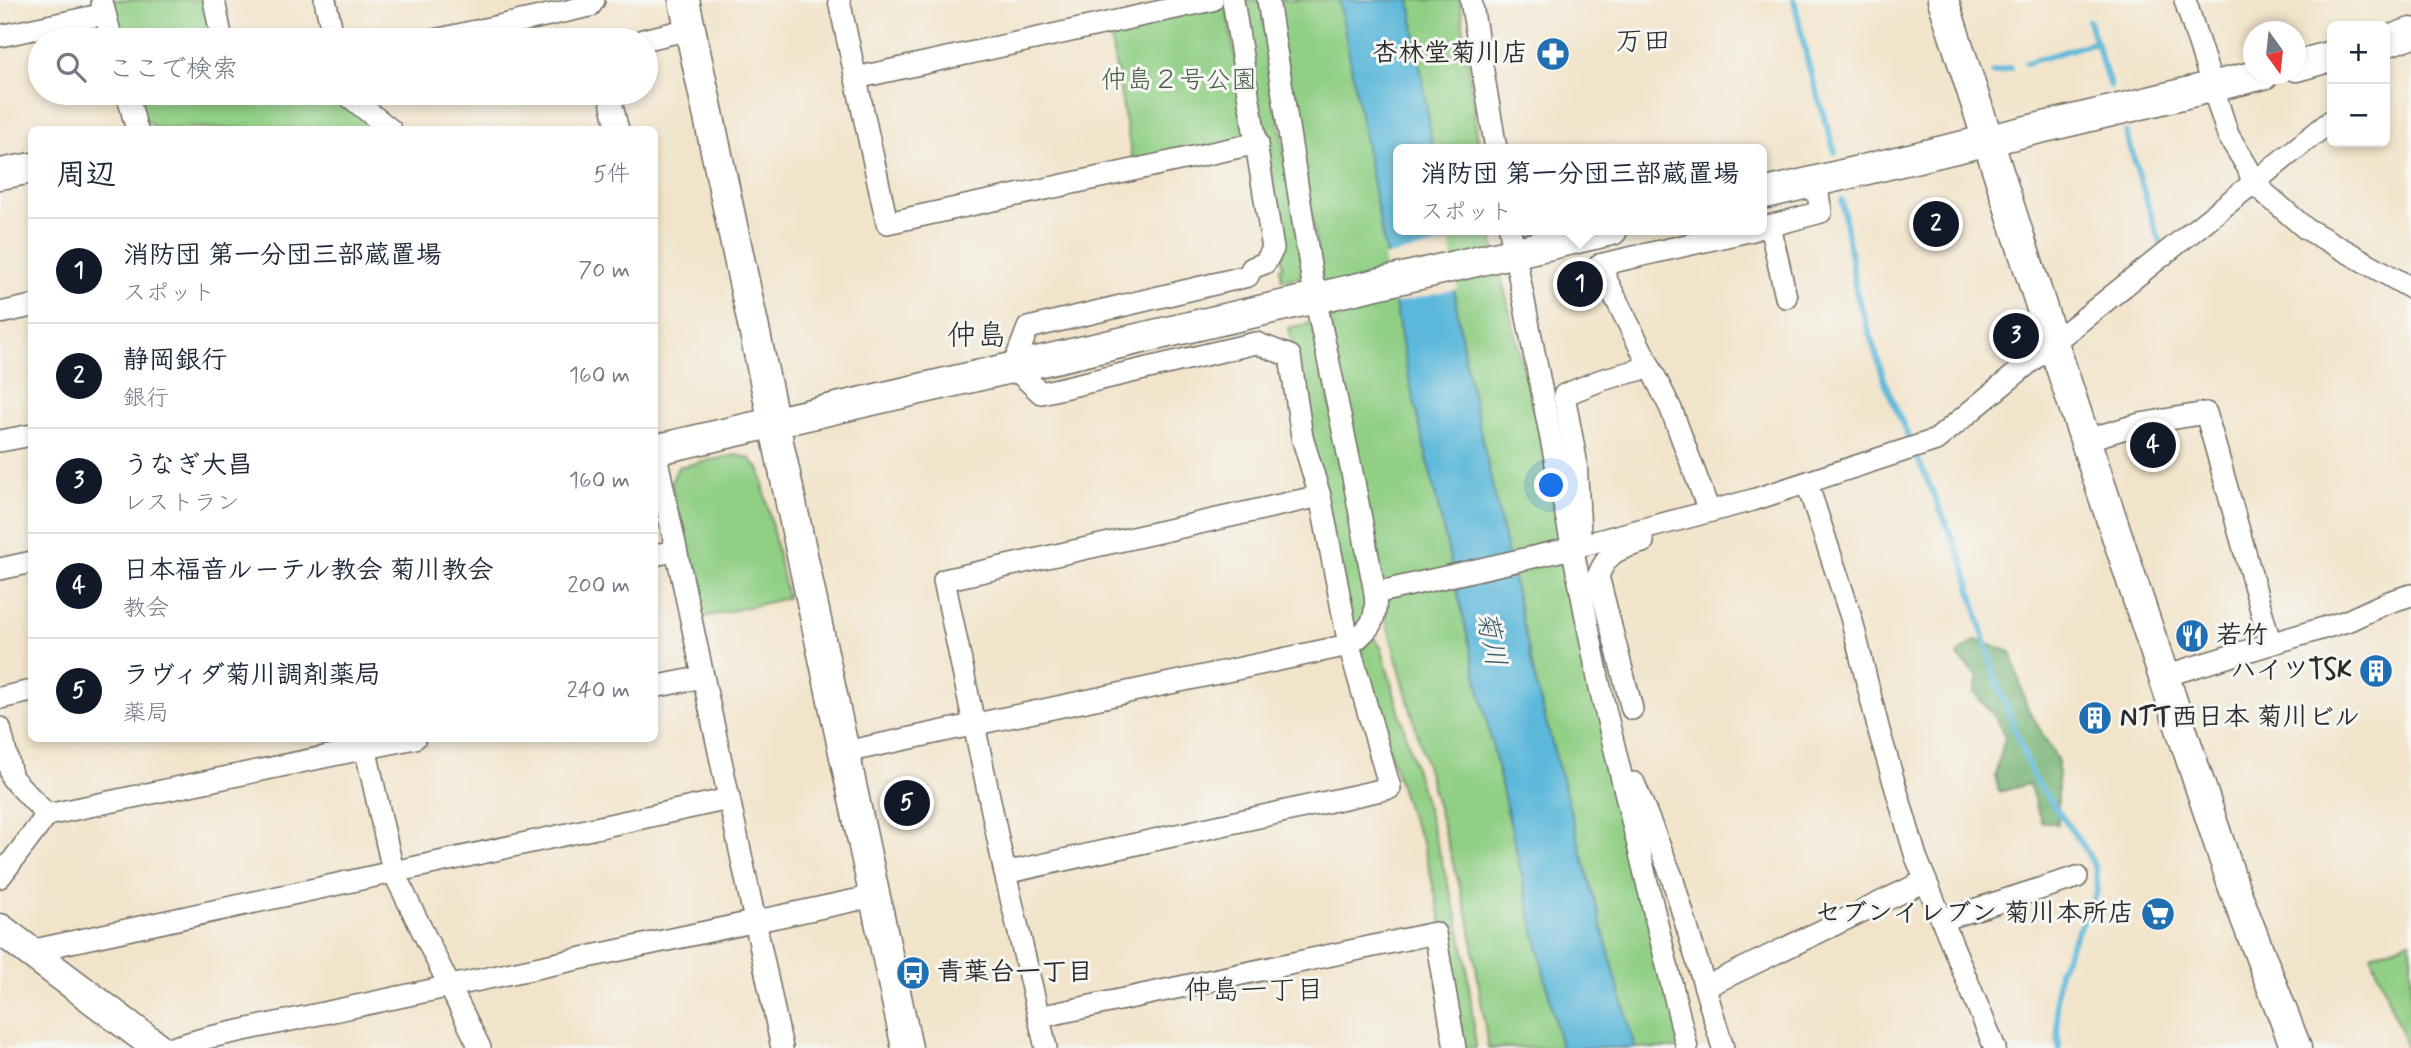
<!DOCTYPE html>
<html lang="ja">
<meta charset="utf-8">
<style>
:root{--surface:#fff;--page:#f2f2f3;--text:#1f2937;--muted:#747a83;--line:#e0e1e3;--accent:#111827}
body{margin:0;font-family:Mynerve,"Klee One",sans-serif;background:var(--page);color:var(--text)}
.controls{position:absolute;right:21px;top:21px;display:grid;overflow:hidden;border-radius:10px;box-shadow:0 4px 10px #0003}
.controls button{width:63px;height:63px;display:grid;place-items:center;padding:0;border:0;border-bottom:2px solid var(--line);background:var(--surface);color:var(--text);font:35px sans-serif}
.compass{position:absolute;left:2243px;top:21px;width:63px;height:63px;border-radius:50%;background:var(--surface);box-shadow:0 4px 10px #0003;rotate:165deg}
.you{position:absolute;left:1552px;top:486px;width:24px;height:24px;margin:-18px;border:5px solid #fff;border-radius:50%;background:#1a73e8;box-shadow:0 0 0 10px #1a73e833}
.badge{display:grid;place-items:center;width:46px;height:46px;border-radius:50%;background:var(--accent);color:#fff;font-size:23px;font-weight:700}
.pin{position:absolute;translate:-50% -50%;border:4px solid #fff;box-shadow:0 2px 7px #0006}
.popup{position:absolute;left:1393px;top:144px;width:374px;height:91px;box-sizing:border-box;display:grid;place-content:center;border-radius:10px;background:var(--surface);filter:drop-shadow(0 2px 5px #0005);font-size:23px;white-space:nowrap;color:var(--muted)}
.popup b{font-size:26px;color:var(--text)}
.popup::after{content:'';position:absolute;left:50%;top:100%;margin-left:-14px;border:14px solid transparent;border-top-color:var(--surface)}
.list{margin:0;padding:0;list-style:none}
h2{display:flex;justify-content:space-between;align-items:center;height:91px;margin:0;padding:0 28px;font-size:30px}
h2 small{font-size:23px;font-weight:400;color:var(--muted)}
.list li{display:grid;grid-template-columns:46px 1fr auto;gap:21px;align-items:center;box-sizing:border-box;height:105px;padding:0 28px;border-top:2px solid var(--line)}
.list b{display:block;font-size:26px;white-space:nowrap}
.list p{margin:0;font-size:23px;white-space:nowrap;color:var(--muted)}
.list em{font-size:23px;font-style:normal;color:var(--muted)}
.icon{flex:none;width:38px;height:38px;fill:none;stroke:currentColor;stroke-width:2;stroke-linecap:round;stroke-linejoin:round}
.map{position:relative;flex:none;width:2411px;height:1048px;overflow:hidden}
.search{position:absolute;background:var(--surface);box-shadow:0 4px 10px #0003;left:28px;top:28px;width:630px;height:77px;display:flex;align-items:center;gap:18px;box-sizing:border-box;padding:0 24px;border-radius:38px;color:var(--muted);font-size:26px}
.panel{position:absolute;background:var(--surface);box-shadow:0 4px 10px #0003;left:28px;top:126px;width:630px;height:616px;border-radius:10px}
.map>svg:first-child{display:block}
</style>
<div class="map">
<svg width="2411" height="1048" viewBox="0 0 2411 1048">
<rect width="100%" height="100%" fill="#f6f6f2"/>
<filter id="ink" filterUnits="userSpaceOnUse"><feTurbulence type="fractalNoise" baseFrequency=".0143" numOctaves="2"/><feDisplacementMap in="SourceGraphic" scale="14" xChannelSelector="R" yChannelSelector="G"/><feConvolveMatrix kernelMatrix="1 2 1 2 8 2 1 2 1" color-interpolation-filters="sRGB"/></filter>
<filter id="wash" filterUnits="userSpaceOnUse"><feTurbulence type="fractalNoise" baseFrequency=".00686" numOctaves="4" result="noise"/><feDisplacementMap in="SourceGraphic" scale="28" xChannelSelector="R" yChannelSelector="G"/><feGaussianBlur stdDeviation="1.57" result="paint"/><feColorMatrix in="noise" values="0 0 0 0 0 0 0 0 0 0 0 0 0 0 0 0 0 1.4 0 .05"/><feComposite in="paint" operator="in"/></filter>
<g filter="url(#wash)">
<rect width="100%" height="100%" fill="#f2e4cb"/>
<!-- green -->
<g fill="#91cf85" stroke="#5e7d58" stroke-width="2">
<path d="M111,0H206L215,40H121Z"/>
<path d="M1238,0H1260L1304,276L1282,280L1280,268L1283,266Z"/>
<path d="M1273,0H1460L1479,149H1398V230H1490L1687,1048H1488L1470,924L1386,620L1384,597L1344,402Z"/>
<path d="M1226,5L1248,132L1241,141L1133,163L1109,30Z"/>
<path d="M135,93H336L375,129L156,128L141,117Z"/>
<path d="M1312,323L1367,571V618L1354,631L1309,432L1296,347L1291,340L1288,328Z"/>
<path d="M735,455L749,458L760,470L787,598L700,618L671,483L678,467Z"/>
<path d="M1374,638L1381,647L1458,919L1467,967L1476,1048H1461L1443,927L1423,843L1408,811L1359,654L1371,639Z"/>
<path d="M2411,941V1048H2407L2371,954Z"/>
</g>
<!-- forest -->
<path fill="#74b272" stroke="#506e4e" stroke-width="2" d="M1976,640L2011,652L2027,707L2058,761V824L2041,821L2029,784L1999,792L1995,775L2005,737L1995,717L1974,693L1978,677L1957,655Z"/>
<!-- water -->
<path fill="#5cb8da" stroke="#447282" stroke-width="2" d="M1339,0H1410L1433,149H1398V230H1445L1465,361L1538,692L1635,1048H1561L1407,370Z"/>
<!-- pier -->
<path fill="#f2e4cb" d="M1450,242L1458,289L1392,304L1383,257Z"/>
<g fill="none" stroke-linecap="round" stroke-linejoin="round">
<!-- stream -->
<g stroke="#5cb8da" stroke-width="6">
<path d="M1794,0L1809,67L1835,152"/>
<path d="M2089,21L2110,86"/>
<path d="M2026,63L2096,42"/>
<path d="M1993,73L2010,68"/>
<path d="M2126,132L2157,235L2164,246"/>
<path d="M1842,200L1856,292L1887,388L1963,562L1996,680L2033,777L2084,847L2096,869L2097,891L2059,970L2056,998L2059,1048"/>
</g>
</g>
</g>
<g filter="url(#ink)">
<g fill="none" stroke-linecap="round" stroke-linejoin="round">
<!-- street casing -->
<g stroke="#716c63" stroke-width="24">
<g id="street">
<path d="M214,0L222,40"/>
<path d="M325,0L334,40"/>
<path d="M839,0L887,223L1258,143"/>
<path d="M1471,0L1496,149"/>
<path d="M2185,0L2228,135L2248,168L2253,183L2305,228L2411,288"/>
<path d="M102,2L112,40"/>
<path d="M0,36L105,14"/>
<path d="M435,40L590,6L594,0"/>
<path d="M643,40L690,29"/>
<path d="M856,78L1212,0"/>
<path d="M127,93L137,130"/>
<path d="M345,93L391,130"/>
<path d="M609,93L618,130"/>
<path d="M1770,226L1786,297"/>
<path d="M1762,228L1821,212L1816,182"/>
<path d="M1510,230L1600,688L1687,1048"/>
<path d="M0,313L32,306"/>
<path d="M2085,440L2140,424L2206,413L2270,642"/>
<path d="M0,441L32,435"/>
<path d="M655,450L782,1048"/>
<path d="M1807,483L1851,617L1879,731L1916,857L1995,1048"/>
<path d="M1709,511L1671,409L1599,265L1753,230"/>
<path d="M1580,532L1576,460L1564,395L1601,380L1650,367"/>
<path d="M654,555L676,551"/>
<path d="M0,569L32,562"/>
<path d="M1375,593L1564,550L1753,500L1936,440L2053,343L2332,120"/>
<path d="M2164,676L2347,621L2386,603L2411,595"/>
<path d="M654,687L703,677"/>
<path d="M0,698L32,691"/>
<path d="M1632,709L1598,576C1608,551 1619,549 1643,542"/>
<path d="M0,728L12,778L47,815"/>
<path d="M363,738L393,871L480,1048"/>
<path d="M845,752L1349,645C1370,629 1378,621 1375,593L1354,482L1315,297L1268,0"/>
<path d="M1634,783L1672,877L1723,1048"/>
<path d="M1005,873L1390,788L1349,645L1320,496L1302,437L1290,356L1256,343L1041,393L1013,367L1028,328L1248,276L1252,268L1265,263L1273,249L1233,0"/>
<path d="M0,877L47,815L415,738"/>
<path d="M1942,920L2077,877"/>
<path d="M30,951L729,799"/>
<path d="M1705,987L1925,881"/>
<path d="M1039,1017L1435,933L1455,1048"/>
<path d="M171,1048L206,1038L875,896"/>
<path d="M1046,1048L1005,873L944,580L1320,496"/>
</g>
</g>
<!-- secondary casing -->
<g stroke="#716c63" stroke-width="33">
<g id="secondary">
<path d="M684,0L907,1048"/>
<path d="M1943,0L2053,343L2233,885L2296,1048"/>
<path d="M2385,42L2411,33"/>
<path d="M2296,66L2332,56"/>
<path d="M0,174L32,168"/>
<path d="M1762,194C1930,155 2097,115 2264,74"/>
<path d="M654,450L1612,230"/>
<path d="M0,929L158,1048"/>
</g>
</g>
<!-- street -->
<use href="#street" stroke="#fff" stroke-width="21"/>
<!-- secondary -->
<use href="#secondary" stroke="#fff" stroke-width="30"/>
</g>
</g>
<!-- icons -->
<defs>
<g id="pharmacy-disc" transform="scale(1.75)"><circle r="9.5" fill="#1f6fb2" stroke="#f6f6f2"/><path d="M-2-6h4v4h4v4h-4v4h-4v-4h-4v-4h4Z" fill="#fff"/></g>
<g id="restaurant-disc" transform="scale(1.75)"><circle r="9.5" fill="#1f6fb2" stroke="#f6f6f2"/><path d="M-5-6h1v4h1v-4h1v4h1v-4h1v5L-1.5 .5V6h-2V.5L-5-1ZM5-6V6H3V1.5H1.5Q1.5-4 5-6Z" fill="#fff"/></g>
<g id="building-disc" transform="scale(1.75)"><circle r="9.5" fill="#1f6fb2" stroke="#f6f6f2"/><path d="M-4-6H4V6H1V3H-1V6H-4ZM-2.5-4.3h1.7v1.8h-1.7ZM.8-4.3h1.7v1.8H.8ZM-2.5-1h1.7V.8h-1.7ZM.8-1h1.7V.8H.8Z" fill="#fff"/></g>
<g id="supermarket-disc" transform="scale(1.75)"><circle r="9.5" fill="#1f6fb2" stroke="#f6f6f2"/><path d="M-6-5.5h2.5l.6 2H6L4.5 2H-2.5L-4.4-4H-6ZM-1.5 3.2a1.3 1.3 0 1 0 .1 0ZM3 3.2a1.3 1.3 0 1 0 .1 0Z" fill="#fff"/></g>
<g id="bus-disc" transform="scale(1.75)"><circle r="9.5" fill="#1f6fb2" stroke="#f6f6f2"/><path d="M-5-6H5V4H4V6H2V4H-2V6H-4V4H-5ZM-3.5-4V0h7V-4ZM-3.5 1.2v1.5H-2V1.2ZM2 1.2v1.5H3.5V1.2Z" fill="#fff"/></g>
</defs>
<g fill-rule="evenodd">
<use href="#pharmacy-disc" x="1553" y="54"/>
<use href="#restaurant-disc" x="2192" y="636"/>
<use href="#building-disc" x="2376" y="671"/>
<use href="#building-disc" x="2095" y="718"/>
<use href="#supermarket-disc" x="2158" y="914"/>
<use href="#bus-disc" x="913" y="973"/>
</g>
<g text-anchor="middle" dominant-baseline="central" stroke-width="6" stroke-linejoin="round" paint-order="stroke">
<!-- poi labels -->
<g font-size="26" font-weight="bold" fill="#2b2b2b" stroke="#f6f6f2" text-anchor="end">
<text x="1528" y="54">杏林堂菊川店</text>
<text x="2216" y="636" text-anchor="start">若竹</text>
<text x="2352" y="671">ハイツTSK</text>
<text x="2120" y="718" text-anchor="start">NTT西日本 菊川ビル</text>
<text x="2134" y="914">セブンイレブン 菊川本所店</text>
<text x="937" y="973" text-anchor="start">青葉台一丁目</text>
</g>
<!-- park labels -->
<g font-size="26" fill="#4a5c46" stroke="#f6f6f2">
<text x="1179" y="81">仲島２号公園</text>
</g>
<!-- neighbourhood labels -->
<g font-size="28" fill="#2b2b2b" stroke="#f6f6f2">
<text x="1643" y="42">万田</text>
<text x="1254" y="991">仲島一丁目</text>
</g>
<!-- water labels -->
<g font-size="28" font-style="italic" fill="#3c5c68" stroke="#f6f6f2">
<text transform="translate(1490 639) rotate(79)">菊川</text>
</g>
<!-- quarter labels -->
<g font-size="30" fill="#2b2b2b" stroke="#f6f6f2">
<text x="977" y="336">仲島</text>
</g>
</g>
</svg>
<div class="controls">
<button>+</button>
<button>−</button>
</div>
<svg class="compass" viewBox="-18 -18 36 36"><path d="M0-13l5 13h-10z" fill="#e53935"/><path d="M0 13l5-13h-10z" fill="#747a83"/></svg>
<div class="you"></div>
<div class="pin badge" style="left:1580px;top:284px">1</div>
<div class="popup"><b>消防団 第一分団三部蔵置場</b>スポット</div>
<div class="pin badge" style="left:1936px;top:224px">2</div>
<div class="pin badge" style="left:2016px;top:336px">3</div>
<div class="pin badge" style="left:2153px;top:445px">4</div>
<div class="pin badge" style="left:907px;top:803px">5</div>
<div class="search"><svg class="icon" aria-label="search" viewBox="0 0 24 24"><circle cx="10" cy="10" r="6"/><path d="M15 15l6 6"/></svg>ここで検索</div>
<section class="panel">
<h2>周辺<small>5件</small></h2>
<ul class="list">
<li><span class="badge">1</span><div><b>消防団 第一分団三部蔵置場</b><p>スポット</p></div><em>70 m</em></li>
<li><span class="badge">2</span><div><b>静岡銀行</b><p>銀行</p></div><em>160 m</em></li>
<li><span class="badge">3</span><div><b>うなぎ大昌</b><p>レストラン</p></div><em>160 m</em></li>
<li><span class="badge">4</span><div><b>日本福音ルーテル教会 菊川教会</b><p>教会</p></div><em>200 m</em></li>
<li><span class="badge">5</span><div><b>ラヴィダ菊川調剤薬局</b><p>薬局</p></div><em>240 m</em></li>
</ul>
</section>
</div>
